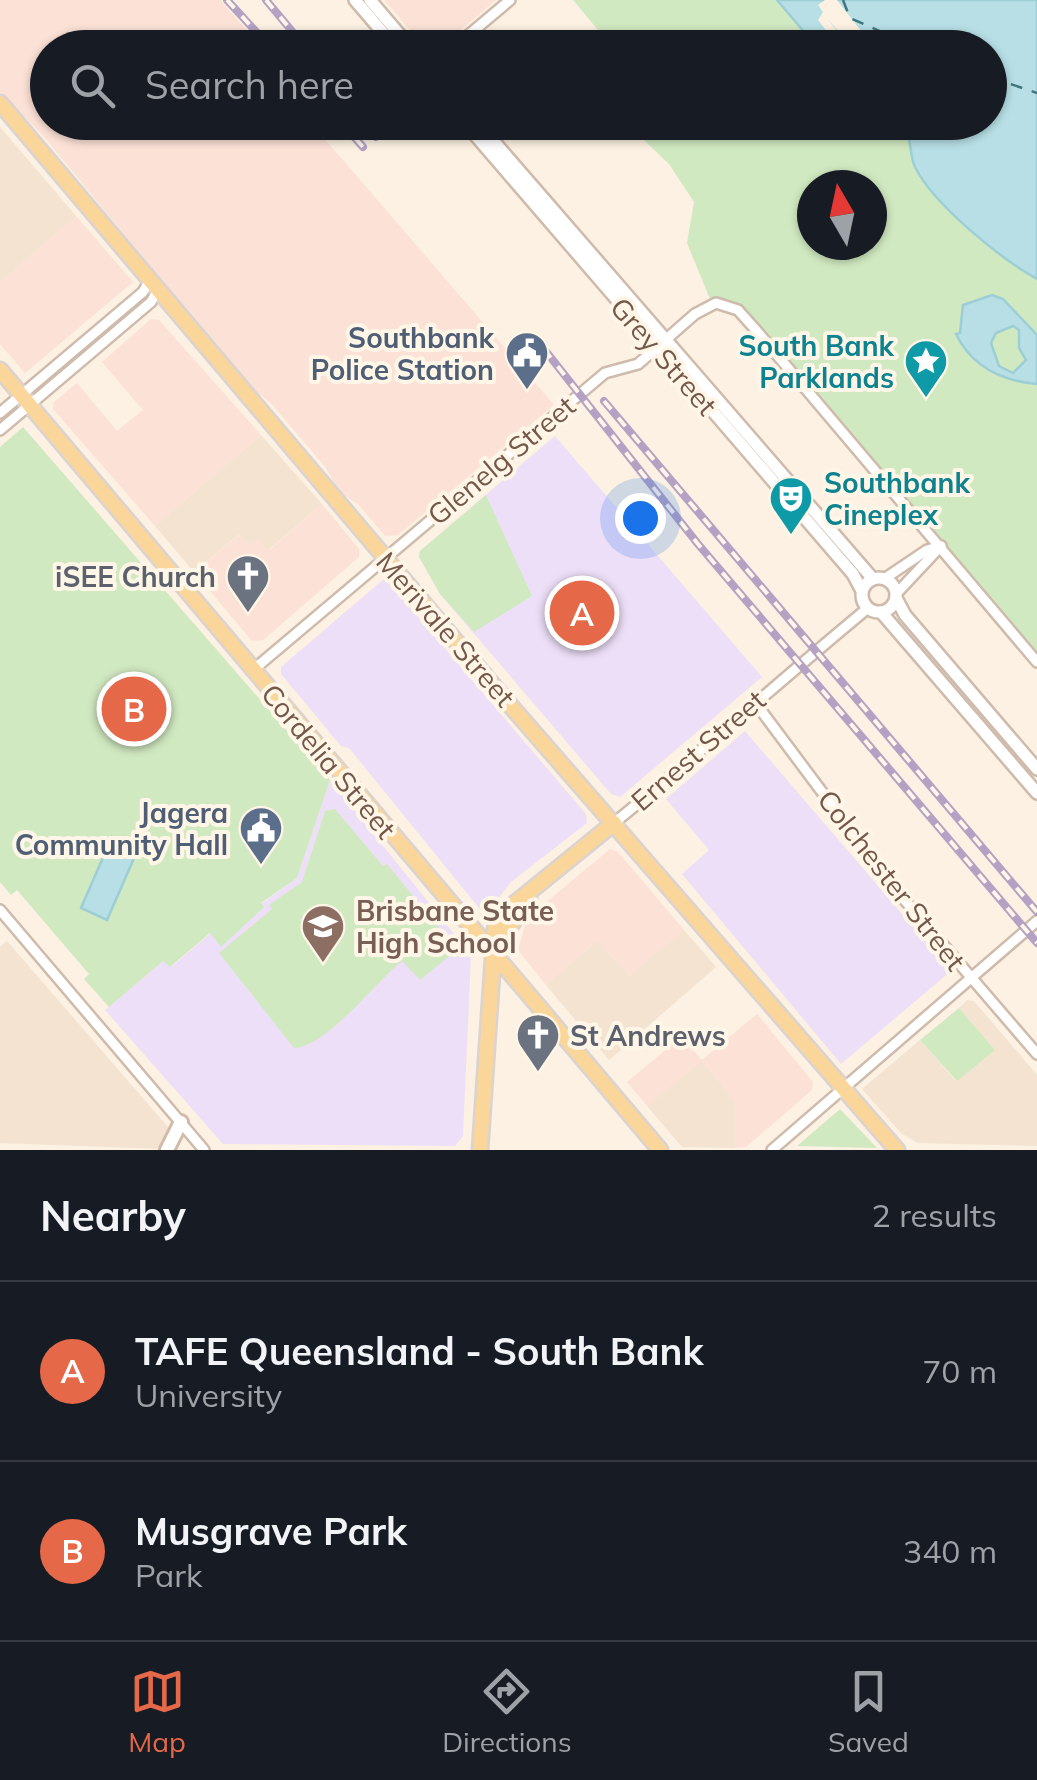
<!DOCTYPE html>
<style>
:root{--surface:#171b24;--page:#242831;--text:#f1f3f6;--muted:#9ea1a6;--line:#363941;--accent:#e56948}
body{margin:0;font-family:Mulish,sans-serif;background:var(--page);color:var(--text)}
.compass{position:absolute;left:797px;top:170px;width:90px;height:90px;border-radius:50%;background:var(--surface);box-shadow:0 2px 8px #0004;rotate:351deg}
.you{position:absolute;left:640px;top:518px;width:35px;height:35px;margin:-25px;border:8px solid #fff;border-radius:50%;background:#1a73e8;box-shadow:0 0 0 15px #1a73e833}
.badge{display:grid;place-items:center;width:65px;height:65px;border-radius:50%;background:var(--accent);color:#fff;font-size:32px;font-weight:700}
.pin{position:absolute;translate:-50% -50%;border:5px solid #fff;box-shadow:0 2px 10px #0006}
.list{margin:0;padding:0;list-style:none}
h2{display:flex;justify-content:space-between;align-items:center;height:130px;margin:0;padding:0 40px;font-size:42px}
h2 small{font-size:32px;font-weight:400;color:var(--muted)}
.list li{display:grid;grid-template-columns:65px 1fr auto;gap:30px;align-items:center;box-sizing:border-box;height:180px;padding:0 40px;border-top:2px solid var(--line)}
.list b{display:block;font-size:38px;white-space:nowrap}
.list p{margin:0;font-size:32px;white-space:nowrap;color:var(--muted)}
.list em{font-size:32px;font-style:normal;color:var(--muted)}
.icon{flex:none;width:55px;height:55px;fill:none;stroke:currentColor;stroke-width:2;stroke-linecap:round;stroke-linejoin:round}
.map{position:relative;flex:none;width:1037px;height:1150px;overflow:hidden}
.search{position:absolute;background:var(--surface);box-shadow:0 2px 8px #0004;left:30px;right:30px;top:30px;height:110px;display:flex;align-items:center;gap:25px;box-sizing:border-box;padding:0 35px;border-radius:55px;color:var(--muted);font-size:38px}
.sheet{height:490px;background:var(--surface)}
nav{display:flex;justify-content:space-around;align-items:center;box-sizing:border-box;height:140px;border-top:2px solid var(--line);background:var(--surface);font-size:28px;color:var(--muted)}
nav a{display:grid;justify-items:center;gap:5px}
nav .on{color:var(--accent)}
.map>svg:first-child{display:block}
</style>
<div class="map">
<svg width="1037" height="1150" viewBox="0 0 1037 1150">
<rect width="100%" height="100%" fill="#fcf1e2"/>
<!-- residential -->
<g fill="#f3e3d0">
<path d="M0,127L76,216L0,282Z"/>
<path d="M261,435L322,504L268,550L250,546L239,534L194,572L155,526Z"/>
<path d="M684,930L716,967L609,1060L546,985L597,941L629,976Z"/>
<path d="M7,941L173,1133L163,1149L0,1143V947Z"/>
<path d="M967,1000L974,1001L1037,1075V1146L918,1143L901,1133L862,1089L920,1040L956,1081L995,1050L959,1008Z"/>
<path d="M701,1060L736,1102L735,1148L682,1147L647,1106Z"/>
</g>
<!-- commercial -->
<g fill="#fce1d6">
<path d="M0,0H220L249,33L237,44L239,47L48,48V122L311,123L554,405L398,535L385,536L358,504L339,492L326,468L270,402L249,387L45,138L0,92Z"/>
<path d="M384,0H496L439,48L425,47Z"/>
<path d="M76,216L133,282L25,373L0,344V282Z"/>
<path d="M151,319L159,320L261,435L155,526L53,409L54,402L77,383L117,431L143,410L102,362Z"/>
<path d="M322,504L359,549V557L263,640L252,641L194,572L240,534L250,546L258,539L269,550Z"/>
<path d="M610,849L618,852L684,930L629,977L597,941L546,985L518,950L525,925L532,914Z"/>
<path d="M757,1014L813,1082L812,1090L746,1147L735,1148V1102L702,1061L647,1106L627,1082L681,1037L702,1060Z"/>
</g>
<!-- education -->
<g fill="#eedff8">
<path d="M555,436L762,677L620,797L611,794L440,594L419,557L420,551Z"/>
<path d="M385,578L586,814L587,823L511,882L489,910L479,908L349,748L341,746L281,674V667Z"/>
<path d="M745,731L951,971L841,1064L682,874L709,850L666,799Z"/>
<path d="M330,780L471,955L463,1136L455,1146L223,1144L105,1010L164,960L171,967L211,933L221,946L261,904L297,878Z"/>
</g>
<!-- green -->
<g fill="#d1e9c1" fill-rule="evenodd">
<path d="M573,0H777L817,47H612Z"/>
<path d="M626,123H903C912,137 909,154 915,167C934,205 1001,258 1037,279V662L738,310L712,304L687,243L694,202L669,164ZM812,185H872V245H812Z"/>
<path d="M23,427L330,780L297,878L261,903L264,907L221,947L210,933L170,967L163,961L109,1007L84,979L89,974L17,890L11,895L0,882V447Z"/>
<path d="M486,495L532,596L474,632L440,594L419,557L420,551Z"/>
<path d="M335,809L383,866L387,864L457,950L420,980L402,961C376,982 325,1048 294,1048L219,953L272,909L269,905L302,882L325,811Z"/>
<path d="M959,1008L995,1050L957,1081L920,1040Z"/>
<path d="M840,1109L877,1148L797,1146Z"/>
</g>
<!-- water -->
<g fill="#b7dfe5" stroke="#9dced6" stroke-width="2.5" fill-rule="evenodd">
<path d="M777,0H1037V279C1000,258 934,205 915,167C909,154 912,137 903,123L990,122V48L817,47Z"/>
<path d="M992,295L1003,299L1037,335V384C1003,381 972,367 956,334L960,333L963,305ZM1013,326L1019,330V348L1026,360L1013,373L999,366L991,343L996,333Z"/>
<path d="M112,837L138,849L107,920L81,908Z"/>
</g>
<!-- pier -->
<path fill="#fcf1e2" d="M825,0H837L872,45L851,47L828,19L848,47H839L818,20L823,12L818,5Z"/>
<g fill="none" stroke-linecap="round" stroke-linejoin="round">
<!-- ferry -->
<g stroke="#40767f" stroke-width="2.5" stroke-dasharray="12 10" stroke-linecap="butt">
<path d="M843,0L850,18L918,48"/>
<path d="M990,77L1037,93"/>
</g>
<!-- minor casing -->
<g stroke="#cfbbac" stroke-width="14">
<g id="minor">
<path d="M453,48L510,0"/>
<path d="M0,413L143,292L150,280"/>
<path d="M0,430L151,302L158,290"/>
<path d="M884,579L927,550L941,546"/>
<path d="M896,594L941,546"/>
<path d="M253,670L605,373L638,364L695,314L716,303L738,310L755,329L1037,662"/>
<path d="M754,701L890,883L1037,1054"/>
<path d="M614,823C700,753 782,679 868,608"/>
<path d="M0,910L204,1150"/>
<path d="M772,1150L1037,921"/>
</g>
</g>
<!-- tertiary casing -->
<g stroke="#cfbbac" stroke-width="16">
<g id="tertiary">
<path d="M355,0L396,48"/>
<path d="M370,0L411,48"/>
<path d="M464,122L853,574L862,591"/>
<path d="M477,122L873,579"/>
<circle cx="879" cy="595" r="17"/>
<path d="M896,598L905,615L1037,769"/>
<path d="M881,612L1037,793"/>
</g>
</g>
<!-- secondary casing -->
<g stroke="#d2bba9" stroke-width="18">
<path id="secondary" d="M167,1150L181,1122"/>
</g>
<!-- primary casing -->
<g stroke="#dbd3d0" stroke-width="19">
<g id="primary">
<path d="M0,103L509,704L897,1150"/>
<path d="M0,370L660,1150"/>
<path d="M494,951L529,898"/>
<path d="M480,1150L495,929L508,909L614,823"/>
</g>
</g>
<!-- minor -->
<use href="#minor" stroke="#fff" stroke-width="9"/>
<!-- tertiary -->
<use href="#tertiary" stroke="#fff" stroke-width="11"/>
<!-- secondary -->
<use href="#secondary" stroke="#fff" stroke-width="12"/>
<!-- primary -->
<use href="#primary" stroke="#fad69b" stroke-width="14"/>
<!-- rail casing -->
<g stroke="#b4a1c4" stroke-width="8">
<g id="rail">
<path d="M227,0L271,48"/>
<path d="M266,0L306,48"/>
<path d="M341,122L363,147"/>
<path d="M364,122L376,137"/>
<path d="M544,349L698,544L1037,943"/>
<path d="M604,401L1037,912"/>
</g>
</g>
<!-- rail -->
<use href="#rail" stroke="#fff6e8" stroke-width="4" stroke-dasharray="11" stroke-linecap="butt"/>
</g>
<!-- icons -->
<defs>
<g id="civic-pin" transform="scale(2.25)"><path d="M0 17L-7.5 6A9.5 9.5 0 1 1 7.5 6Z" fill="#5c6f8a" stroke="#fff6e8"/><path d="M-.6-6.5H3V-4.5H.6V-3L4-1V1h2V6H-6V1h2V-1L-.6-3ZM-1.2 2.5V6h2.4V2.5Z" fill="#fff"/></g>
<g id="sight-pin" transform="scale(2.25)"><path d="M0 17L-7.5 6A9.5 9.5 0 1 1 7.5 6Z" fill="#0f9aa8" stroke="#fff6e8"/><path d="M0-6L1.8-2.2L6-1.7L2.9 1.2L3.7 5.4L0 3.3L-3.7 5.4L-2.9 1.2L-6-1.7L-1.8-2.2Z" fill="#fff"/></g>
<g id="theatre-pin" transform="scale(2.25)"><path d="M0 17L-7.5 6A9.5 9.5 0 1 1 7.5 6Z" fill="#0f9aa8" stroke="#fff6e8"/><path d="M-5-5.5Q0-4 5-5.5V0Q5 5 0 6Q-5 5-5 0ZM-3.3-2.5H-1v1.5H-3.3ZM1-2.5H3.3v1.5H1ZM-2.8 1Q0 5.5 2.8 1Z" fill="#fff"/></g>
<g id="church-pin" transform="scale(2.25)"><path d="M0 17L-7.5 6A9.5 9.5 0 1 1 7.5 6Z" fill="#6b7280" stroke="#fff6e8"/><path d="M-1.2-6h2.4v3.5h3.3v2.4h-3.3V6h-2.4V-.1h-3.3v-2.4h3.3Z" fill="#fff"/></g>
<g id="school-pin" transform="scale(2.25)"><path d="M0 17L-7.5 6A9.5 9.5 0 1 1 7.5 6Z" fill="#8d6e63" stroke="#fff6e8"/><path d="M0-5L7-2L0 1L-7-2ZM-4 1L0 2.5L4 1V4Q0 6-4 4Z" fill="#fff"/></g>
</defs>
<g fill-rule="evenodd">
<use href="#civic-pin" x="527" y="353"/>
<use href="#sight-pin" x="926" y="361"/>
<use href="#theatre-pin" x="791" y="498"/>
<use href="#church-pin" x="248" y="576"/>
<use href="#civic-pin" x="261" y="828"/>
<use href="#school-pin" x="323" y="926"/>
<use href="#church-pin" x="538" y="1035"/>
</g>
<g text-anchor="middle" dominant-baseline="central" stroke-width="8" stroke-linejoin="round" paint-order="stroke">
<!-- service labels -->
<g font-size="28" font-weight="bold" fill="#4e5e75" stroke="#fff6e8" text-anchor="end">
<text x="494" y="337">Southbank<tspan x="494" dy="32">Police Station</tspan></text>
<text x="228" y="812">Jagera<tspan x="228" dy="32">Community Hall</tspan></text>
</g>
<!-- culture labels -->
<g font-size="28" font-weight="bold" fill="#0d838f" stroke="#fff6e8" text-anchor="end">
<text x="894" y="345">South Bank<tspan x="894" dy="32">Parklands</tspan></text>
<text x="824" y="482" text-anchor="start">Southbank<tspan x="824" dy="32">Cineplex</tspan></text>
</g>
<!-- street labels -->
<g font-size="28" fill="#735749" stroke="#fff6e8">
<text transform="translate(664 356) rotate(49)">Grey Street</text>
<text transform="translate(501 460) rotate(-40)">Glenelg Street</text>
<text transform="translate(446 629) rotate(49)">Merivale Street</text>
<text transform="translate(698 750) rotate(-41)">Ernest Street</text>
<text transform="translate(329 761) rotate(50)">Cordelia Street</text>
<text transform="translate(892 880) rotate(52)">Colchester Street</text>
</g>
<!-- worship labels -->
<g font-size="28" font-weight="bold" fill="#5b616d" stroke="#fff6e8" text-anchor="end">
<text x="216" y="576">iSEE Church</text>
<text x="570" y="1035" text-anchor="start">St Andrews</text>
</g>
<!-- education labels -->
<g font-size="28" font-weight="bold" fill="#785e54" stroke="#fff6e8" text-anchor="start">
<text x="356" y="910">Brisbane State<tspan x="356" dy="32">High School</tspan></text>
</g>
</g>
</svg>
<svg class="compass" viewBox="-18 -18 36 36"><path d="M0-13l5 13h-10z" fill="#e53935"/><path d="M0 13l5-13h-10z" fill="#9ea1a6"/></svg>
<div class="you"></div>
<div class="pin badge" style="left:582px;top:613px">A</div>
<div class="pin badge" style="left:134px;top:709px">B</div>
<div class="search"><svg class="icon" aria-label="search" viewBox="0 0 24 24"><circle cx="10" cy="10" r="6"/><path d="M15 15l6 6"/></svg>Search here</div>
</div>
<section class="sheet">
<h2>Nearby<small>2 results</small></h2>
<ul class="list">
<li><span class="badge">A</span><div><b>TAFE Queensland - South Bank</b><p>University</p></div><em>70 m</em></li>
<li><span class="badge">B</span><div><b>Musgrave Park</b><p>Park</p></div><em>340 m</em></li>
</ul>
</section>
<nav>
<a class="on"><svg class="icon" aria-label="map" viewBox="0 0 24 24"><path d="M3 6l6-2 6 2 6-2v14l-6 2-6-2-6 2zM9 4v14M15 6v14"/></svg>Map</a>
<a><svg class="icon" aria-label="directions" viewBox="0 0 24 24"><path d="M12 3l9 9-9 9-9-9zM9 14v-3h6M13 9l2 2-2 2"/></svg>Directions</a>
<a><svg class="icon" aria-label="saved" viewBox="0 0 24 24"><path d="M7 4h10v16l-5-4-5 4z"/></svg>Saved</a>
</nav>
